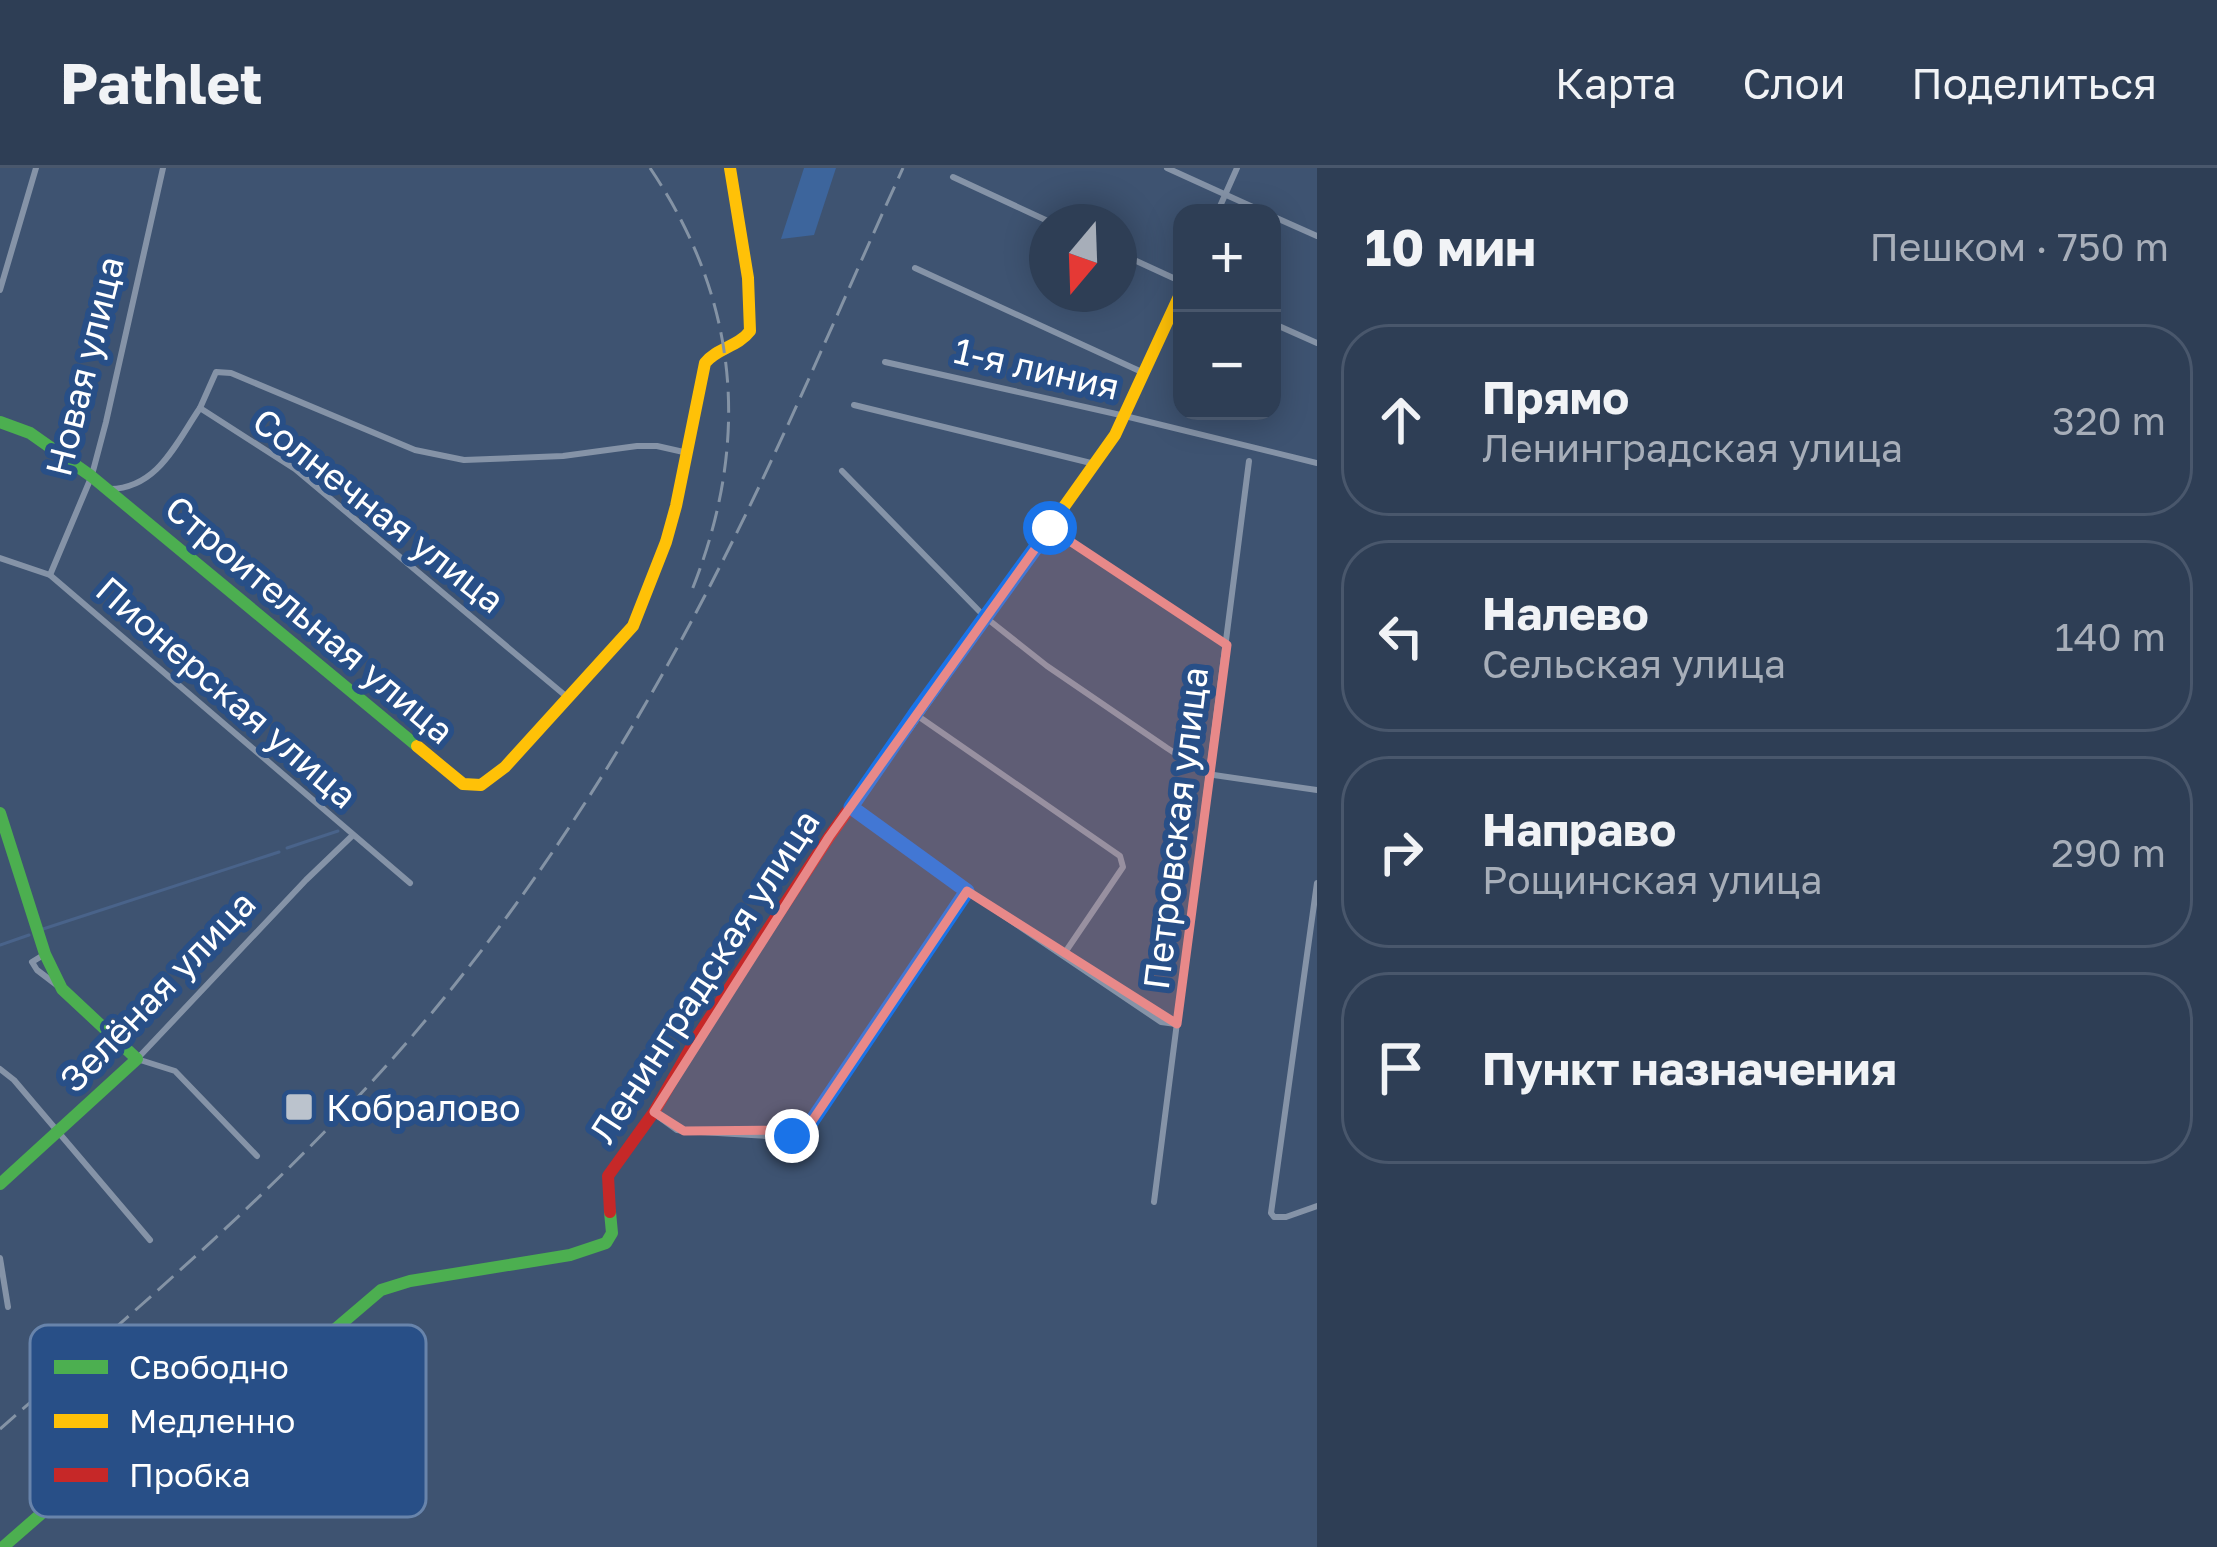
<!DOCTYPE html>
<html lang="ru">
<meta charset="utf-8">
<style>
:root{--surface:#2e3e55;--page:#36455b;--text:#f1f3f6;--muted:#a7aeb9;--line:#49576c}
body{margin:0;font-family:"Golos Text",sans-serif;background:var(--page);color:var(--text)}
.controls{position:absolute;right:36px;top:36px;display:grid;overflow:hidden;border-radius:24px;box-shadow:0 6px 30px #0003}
.controls button{width:108px;height:108px;display:grid;place-items:center;padding:0;border:0;border-bottom:3px solid var(--line);background:var(--surface);color:var(--text);font:60px sans-serif}
.compass{position:absolute;left:1029px;top:36px;width:108px;height:108px;border-radius:50%;background:var(--surface);box-shadow:0 6px 30px #0003;rotate:199deg}
.stop{position:absolute;width:36px;height:36px;margin:-27px;border:9px solid #1a73e8;border-radius:50%;background:#fff}
.stop.end{background:#1a73e8;border-color:#fff;box-shadow:0 3px 12px #0008}
.list{margin:0;padding:0;list-style:none}
h2{display:flex;justify-content:space-between;align-items:center;height:156px;margin:0;padding:0 48px;font-size:51px}
h2 small{font-size:39px;font-weight:400;color:var(--muted)}
.list li{display:grid;grid-template-columns:78px 1fr auto;gap:36px;align-items:center;box-sizing:border-box;height:192px;margin:0 24px 24px;padding:0 24px;border:3px solid var(--line);border-radius:48px}
.list b{display:block;font-size:45px;white-space:nowrap}
.list p{margin:0;font-size:39px;white-space:nowrap;color:var(--muted)}
.list em{font-size:39px;font-style:normal;color:var(--muted)}
.icon{flex:none;width:66px;height:66px;fill:none;stroke:currentColor;stroke-width:2;stroke-linecap:round;stroke-linejoin:round}
.map{position:relative;flex:none;width:1317px;height:1379px;overflow:hidden}
header{display:flex;align-items:center;gap:72px;box-sizing:border-box;height:168px;padding:0 60px;background:var(--surface);border-bottom:3px solid var(--line)}
header strong{font-size:57px}
nav{display:flex;gap:66px;margin-inline-start:auto;font-size:42px}
main{display:flex}
aside{flex:1;background:var(--surface)}
.map>svg:first-child{display:block}
</style>
<header>
<strong>Pathlet</strong>
<nav><a>Карта</a><a>Слои</a><a>Поделиться</a></nav>
</header>
<main>
<div class="map">
<svg width="1317" height="1379" viewBox="0 0 1317 1379">
<rect width="100%" height="100%" fill="#3e5371"/>
<!-- green -->
<path fill="#3d659c" d="M804,0H836L814,67L781,71Z"/>
<g fill="none" stroke-linecap="round" stroke-linejoin="round">
<!-- stream -->
<g stroke="#49638a" stroke-width="3">
<path d="M287,680L338,663"/>
<path d="M43,761L279,684"/>
<path d="M0,777L29,767"/>
</g>
<!-- street -->
<g stroke="#8593a7" stroke-width="6">
<path d="M1167,0L1266,45"/>
<path d="M953,9L1050,54"/>
<path d="M1217,45L1237,0"/>
<path d="M1272,48L1317,68"/>
<path d="M1119,85L1182,114"/>
<path d="M915,100L1144,205"/>
<path d="M0,122L36,0"/>
<path d="M1272,155L1317,175"/>
<path d="M885,194L1125,248L1317,295"/>
<path d="M854,237L1095,296"/>
<path d="M200,240L216,204L231,205L415,282L464,292L563,288L637,278H657L688,285"/>
<path d="M93,303L106,254L163,0"/>
<path d="M842,303L985,449L1047,498L1167,580L1207,606L1317,622"/>
<path d="M110,321C158,320 176,275 200,240L295,301L567,529"/>
<path d="M1050,360L1227,477"/>
<path d="M0,390L50,407L410,715"/>
<path d="M50,407L90,312"/>
<path d="M915,546L1120,688L1123,699L1064,786"/>
<path d="M851,639L967,723L1161,854L1176,856"/>
<path d="M1317,715L1271,1045L1274,1049H1286L1317,1038"/>
<path d="M45,786L32,794L37,802L58,818"/>
<path d="M0,901L14,912L150,1072"/>
<path d="M655,946L677,962L684,963L783,969L806,962L967,723"/>
<path d="M257,988L175,903L137,891L306,712L353,667"/>
<path d="M1154,1034L1249,293"/>
<path d="M0,1090L8,1139"/>
</g>
<!-- fast -->
<g stroke="#4caf50" stroke-width="12">
<path d="M0,254L30,265L91,308L417,578"/>
<path d="M0,645L45,786L62,821L137,891L0,1016"/>
<path d="M3,1379L120,1277L176,1244L286,1203L381,1122L410,1113L570,1087L606,1075L612,1065L610,1044"/>
</g>
<!-- slow -->
<g stroke="#ffc107" stroke-width="12">
<path d="M906,561L1115,267L1182,122"/>
<path d="M417,578L463,616L481,617L505,599L633,458L666,374L676,338L705,195C717,180 738,179 750,163L748,110L730,0"/>
</g>
<!-- jam -->
<path stroke="#c62828" stroke-width="12" d="M610,1044L608,1008L654,944L697,869L829,669L906,561"/>
<!-- rail -->
<g stroke="#8493a5" stroke-width="3" stroke-dasharray="21 9" stroke-linecap="butt">
<path d="M650,0C740,133 751,274 692,422"/>
<path d="M0,1261C141,1137 285,1016 408,873C528,734 629,576 713,412C782,278 840,138 903,0"/>
</g>
</g>
<g fill="none" stroke-linecap="round" stroke-linejoin="round">
<!-- route -->
<path stroke="#1a73e8" stroke-width="15" d="M792,968L806,962L967,723L851,639L915,546L1050,360"/>
</g>
<!-- marked area -->
<path fill="#e88989" fill-opacity="0.2" stroke="#e88989" stroke-width="9" stroke-linejoin="round" d="M1050,360L1227,477L1177,856L967,723L806,962L684,963L654,944L829,669Z"/>
<!-- markers -->
<rect fill="#bbc3cd" stroke="#284f87" stroke-width="4.5" x="284" y="924" width="30" height="30" rx="6"/>
<g text-anchor="middle" dominant-baseline="central" stroke-width="12" stroke-linejoin="round" paint-order="stroke">
<!-- street labels -->
<g font-size="36" fill="#fff" stroke="#284f87">
<text transform="translate(84 198) rotate(-76)">Новая улица</text>
<text transform="translate(1037 200) rotate(13)">1-я линия</text>
<text transform="translate(379 342) rotate(38)">Солнечная улица</text>
<text transform="translate(310 451) rotate(40)">Строительная улица</text>
<text transform="translate(227 524) rotate(41)">Пионерская улица</text>
<text transform="translate(1175 660) rotate(-83)">Петровская улица</text>
<text transform="translate(704 808) rotate(-57)">Ленинградская улица</text>
<text transform="translate(157 823) rotate(-46)">Зелёная улица</text>
</g>
<!-- poi labels -->
<g font-size="36" fill="#fff" stroke="#284f87" text-anchor="start">
<text x="326" y="939">Кобралово</text>
</g>
</g>
<!-- legend -->
<rect x="30" y="1157" width="396" height="192" rx="18" fill="#284f87" stroke="#6884ab" stroke-width="3"/>
<rect x="54" y="1192" width="54" height="14" fill="#4caf50"/>
<rect x="54" y="1246" width="54" height="14" fill="#ffc107"/>
<rect x="54" y="1300" width="54" height="14" fill="#c62828"/>
<g font-size="33" fill="#fff">
<text x="129" y="1211">Свободно</text>
<text x="129" y="1265">Медленно</text>
<text x="129" y="1319">Пробка</text>
</g>
</svg>
<div class="controls">
<button>+</button>
<button>−</button>
</div>
<svg class="compass" viewBox="-18 -18 36 36"><path d="M0-13l5 13h-10z" fill="#e53935"/><path d="M0 13l5-13h-10z" fill="#a7aeb9"/></svg>
<div class="stop" style="left:1050px;top:360px"></div>
<div class="stop end" style="left:792px;top:968px"></div>
</div>
<aside>
<h2>10 мин<small>Пешком · 750 m</small></h2>
<ul class="list">
<li><svg class="icon" aria-label="ahead" viewBox="0 0 24 24"><path d="M12 20V5M6 11l6-6 6 6"/></svg><div><b>Прямо</b><p>Ленинградская улица</p></div><em>320 m</em></li>
<li><svg class="icon" aria-label="left" viewBox="0 0 24 24"><path d="M17 20v-9H6M10 6l-5 5 5 5"/></svg><div><b>Налево</b><p>Сельская улица</p></div><em>140 m</em></li>
<li><svg class="icon" aria-label="right" viewBox="0 0 24 24"><path d="M7 20v-9h11M14 6l5 5-5 5"/></svg><div><b>Направо</b><p>Рощинская улица</p></div><em>290 m</em></li>
<li><svg class="icon" aria-label="arrive" viewBox="0 0 24 24"><path d="M6 21V4h12l-3 4 3 4H6"/></svg><div><b>Пункт назначения</b></div></li>
</ul>
</aside>
</main>
